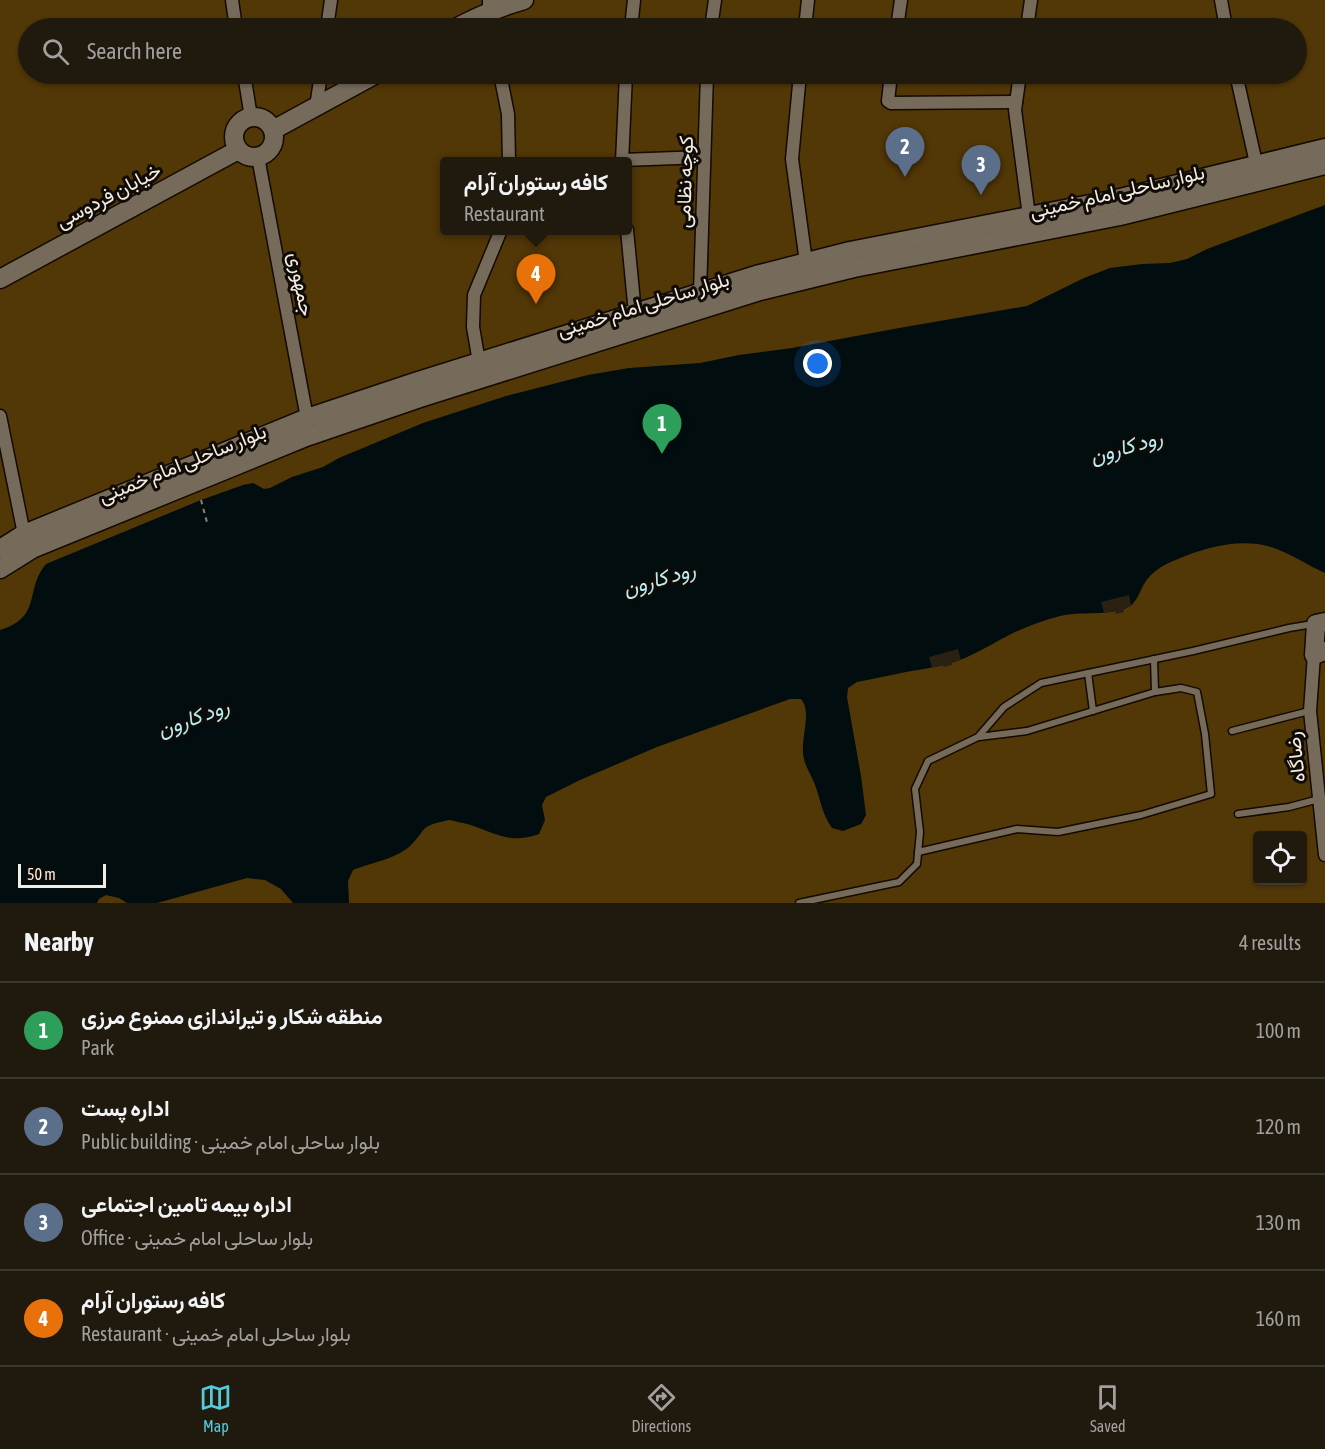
<!DOCTYPE html>
<meta charset="utf-8">
<style>
:root{--surface:#20190e;--page:#282217;--text:#f1f3f6;--muted:#a2a09e;--line:#3d382e;--accent:#53cbda}
body{margin:0;font-family:"Asap Condensed",Vazirmatn,sans-serif;background:var(--page);color:var(--text)}
.controls{position:absolute;right:18px;bottom:18px;display:grid;overflow:hidden;border-radius:6px;box-shadow:0 2px 4px #0004}
.controls button{width:54px;height:54px;display:grid;place-items:center;padding:0;border:0;border-bottom:2px solid var(--line);background:var(--surface);color:var(--text);font:30px sans-serif}
.scale{position:absolute;left:18px;bottom:15px;width:88px;box-sizing:border-box;padding-left:6px;border:3px solid #f2ece3;border-top:0;font-size:16px;line-height:21px;white-space:nowrap;color:#f2ece3;-webkit-text-stroke:4px #100b06;paint-order:stroke}
.you{position:absolute;left:818px;top:364px;width:21px;height:21px;margin:-15px;border:4px solid #fff;border-radius:50%;background:#1a73e8;box-shadow:0 0 0 9px #1a73e833}
.badge{display:grid;place-items:center;width:39px;height:39px;border-radius:50%;background:var(--accent);color:#fff;font-size:20px;font-weight:700}
.pin{position:absolute;translate:-50% -50px;filter:drop-shadow(0 2px 3px #0008)}
.pin::after{content:'';position:absolute;top:32px;width:21px;height:18px;background:inherit;clip-path:polygon(0 0,100% 0,50% 100%)}
.popup{position:absolute;left:440px;top:157px;width:192px;height:78px;box-sizing:border-box;display:grid;place-content:center;border-radius:6px;background:var(--surface);filter:drop-shadow(0 2px 4px #0005);font-size:20px;white-space:nowrap;color:var(--muted)}
.popup b{font-size:22px;color:var(--text)}
.popup::after{content:'';position:absolute;left:50%;top:100%;margin-left:-12px;border:12px solid transparent;border-top-color:var(--surface)}
.list{margin:0;padding:0;list-style:none}
h2{display:flex;justify-content:space-between;align-items:center;height:78px;margin:0;padding:0 24px;font-size:26px}
h2 small{font-size:20px;font-weight:400;color:var(--muted)}
.list li{display:grid;grid-template-columns:39px 1fr auto;gap:18px;align-items:center;box-sizing:border-box;height:96px;padding:0 24px;border-top:2px solid var(--line)}
.list b{display:block;font-size:22px;white-space:nowrap}
.list p{margin:0;font-size:20px;white-space:nowrap;color:var(--muted)}
.list em{font-size:20px;font-style:normal;color:var(--muted)}
.icon{flex:none;width:33px;height:33px;fill:none;stroke:currentColor;stroke-width:2;stroke-linecap:round;stroke-linejoin:round}
.map{position:relative;flex:none;width:1325px;height:903px;overflow:hidden}
.search{position:absolute;background:var(--surface);box-shadow:0 2px 4px #0004;left:18px;right:18px;top:18px;height:66px;display:flex;align-items:center;gap:15px;box-sizing:border-box;padding:0 21px;border-radius:33px;color:var(--muted);font-size:22px}
.sheet{height:462px;background:var(--surface)}
nav{display:flex;justify-content:space-around;align-items:center;box-sizing:border-box;height:84px;border-top:2px solid var(--line);background:var(--surface);font-size:16px;color:var(--muted)}
nav a{display:grid;justify-items:center;gap:3px}
nav .on{color:var(--accent)}
.map>svg:first-child{display:block}
</style>
<div class="map">
<svg width="1325" height="903" viewBox="0 0 1325 903">
<rect width="100%" height="100%" fill="#2b2113"/>
<!-- green -->
<path fill="#523707" fill-rule="evenodd" d="M0,0H1325V903H0ZM28,28H1296V74H28ZM444,162H628V230H444ZM1258,836H1302V880H1258Z"/>
<!-- water -->
<path fill="#010d0f" d="M1325,205V573C1307,565 1290,553 1271,547C1240,538 1207,547 1178,559C1168,563 1159,567 1151,575C1139,586 1140,604 1124,609C1103,616 1081,611 1060,616C1045,620 1028,626 1013,633C995,642 978,653 960,660C943,666 924,669 906,672C890,675 874,679 857,682L848,688L847,697L861,776L866,815L861,824L843,831L832,828C822,814 821,801 815,785C812,776 806,768 804,759C799,740 813,713 801,699H790L657,747L580,780L546,797L542,805L545,820L539,834C506,846 493,830 463,823C459,823 454,820 449,820C448,820 442,822 440,822C420,827 425,831 412,844C398,859 372,862 353,870L348,881L349,903H293L281,889L265,880L247,878L157,903H127L119,898L106,895L99,899L97,903H0V630C43,617 24,590 46,564L201,500L243,485L253,483L264,489L270,488L292,477L323,467L339,458L423,423L506,396L588,375L629,368L700,363L739,355L792,348L899,328L1027,306L1084,278L1110,268L1142,264L1170,263L1187,259L1207,249Z"/>
<!-- pier -->
<g fill="#2b2113">
<path d="M1129,595L1131,606L1123,609L1124,612L1116,614L1115,611L1104,613L1101,602Z"/>
<path d="M958,649L961,660L951,662L952,665L944,667L943,665L932,668L929,657Z"/>
</g>
<g fill="none" stroke-linecap="round" stroke-linejoin="round">
<!-- lane casing -->
<g stroke="#130a01" stroke-width="9">
<g id="lane">
<path d="M1088,673L1093,711"/>
<path d="M1232,731L1309,711"/>
<path d="M979,737L1027,731L1155,692L1154,659"/>
<path d="M1238,814L1289,807L1319,799"/>
<path d="M918,852L1017,829L1058,832L1141,815L1211,794L1205,734L1197,692L1181,688L1155,692"/>
<path d="M799,903L899,882L917,864L920,832L915,789L928,761L978,737L1004,707L1041,683L1193,651L1289,628L1313,624"/>
</g>
</g>
<!-- street casing -->
<g stroke="#130a01" stroke-width="15">
<g id="street">
<path d="M232,0L236,28"/>
<path d="M489,0V12L492,28"/>
<path d="M1221,0L1226,28"/>
<path d="M327,28L331,0"/>
<path d="M631,28L634,0"/>
<path d="M711,28L715,0"/>
<path d="M805,28L808,0"/>
<path d="M897,28L901,0"/>
<path d="M1027,28L1031,0"/>
<path d="M244,74L251,117"/>
<path d="M500,74L508,114L509,162"/>
<path d="M800,74L792,159L806,262"/>
<path d="M891,74L888,101L891,103L1016,102"/>
<path d="M1020,74L1015,110L1029,216"/>
<path d="M1236,74L1258,172"/>
<path d="M316,107L321,74"/>
<path d="M258,157L307,418"/>
<path d="M622,160L704,157"/>
<path d="M622,162L626,74"/>
<path d="M627,230L635,313"/>
<path d="M700,292L707,74"/>
<path d="M479,362L473,327L474,295L501,230"/>
<path d="M0,416L24,534L27,541"/>
<path d="M1314,655L1310,711L1325,855"/>
</g>
</g>
<!-- secondary casing -->
<g stroke="#130a01" stroke-width="21">
<g id="secondary">
<path d="M456,28C478,16 500,7 524,0"/>
<circle cx="254" cy="137" r="20"/>
<path d="M273,130L376,74"/>
<path d="M0,279L238,150"/>
<path d="M0,549L24,534L307,418L415,382L756,275L850,251L1116,199L1325,148"/>
<path d="M0,569L32,549L306,437L420,398L760,291L854,268L1120,216L1325,165"/>
<path d="M1325,622L1316,624L1314,655L1325,651"/>
</g>
</g>
<!-- path -->
<path stroke="#8a8276" stroke-width="2" stroke-dasharray="4.5 4.5" stroke-linecap="butt" d="M201,500L208,526"/>
<!-- lane -->
<use href="#lane" stroke="#766b5b" stroke-width="6"/>
<!-- street -->
<use href="#street" stroke="#766b5b" stroke-width="12"/>
<!-- secondary -->
<use href="#secondary" stroke="#766b5b" stroke-width="18"/>
</g>
<g text-anchor="middle" dominant-baseline="central" stroke-width="6" stroke-linejoin="round" paint-order="stroke">
<!-- street labels -->
<g font-size="20" fill="#f2ece3" stroke="#100b06">
<text transform="translate(684 182) rotate(-88)">کوچه نظامی</text>
<text transform="translate(1117 191) rotate(-13)">بلوار ساحلی امام خمینی</text>
<text transform="translate(108 195) rotate(-28)">خیابان فردوسی</text>
<text transform="translate(302 284) rotate(79)">جمهوری</text>
<text transform="translate(643 304) rotate(-17)">بلوار ساحلی امام خمینی</text>
<text transform="translate(182 463) rotate(-22)">بلوار ساحلی امام خمینی</text>
<text transform="translate(1295 757) rotate(-96)">رضاگاه</text>
</g>
<!-- water labels -->
<g font-size="21" font-style="italic" fill="#b5edf5" stroke="#100b06">
<text transform="translate(1126 446) rotate(-16)">رود کارون</text>
<text transform="translate(659 578) rotate(-16)">رود کارون</text>
<text transform="translate(193 717) rotate(-20)">رود کارون</text>
</g>
</g>
</svg>
<div class="controls">
<button><svg class="icon" aria-label="locate" viewBox="0 0 24 24"><circle cx="12" cy="12" r="6"/><path d="M12 2v4M12 18v4M2 12h4M18 12h4"/></svg></button>
</div>
<div class="scale">50 m</div>
<div class="you"></div>
<div class="pin badge" style="left:662px;top:454px;background:#2e9e5b">1</div>
<div class="pin badge" style="left:905px;top:177px;background:#5c6f8a">2</div>
<div class="pin badge" style="left:981px;top:195px;background:#5c6f8a">3</div>
<div class="pin badge" style="left:536px;top:304px;background:#e8710a">4</div>
<div class="popup"><b>کافه رستوران آرام</b>Restaurant</div>
<div class="search"><svg class="icon" aria-label="search" viewBox="0 0 24 24"><circle cx="10" cy="10" r="6"/><path d="M15 15l6 6"/></svg>Search here</div>
</div>
<section class="sheet">
<h2>Nearby<small>4 results</small></h2>
<ul class="list">
<li><span class="badge" style="background:#2e9e5b">1</span><div><b>منطقه شکار و تیراندازی ممنوع مرزی</b><p>Park</p></div><em>100 m</em></li>
<li><span class="badge" style="background:#5c6f8a">2</span><div><b>اداره پست</b><p>Public building · بلوار ساحلی امام خمینی</p></div><em>120 m</em></li>
<li><span class="badge" style="background:#5c6f8a">3</span><div><b>اداره بیمه تامین اجتماعی</b><p>Office · بلوار ساحلی امام خمینی</p></div><em>130 m</em></li>
<li><span class="badge" style="background:#e8710a">4</span><div><b>کافه رستوران آرام</b><p>Restaurant · بلوار ساحلی امام خمینی</p></div><em>160 m</em></li>
</ul>
</section>
<nav>
<a class="on"><svg class="icon" aria-label="map" viewBox="0 0 24 24"><path d="M3 6l6-2 6 2 6-2v14l-6 2-6-2-6 2zM9 4v14M15 6v14"/></svg>Map</a>
<a><svg class="icon" aria-label="directions" viewBox="0 0 24 24"><path d="M12 3l9 9-9 9-9-9zM9 14v-3h6M13 9l2 2-2 2"/></svg>Directions</a>
<a><svg class="icon" aria-label="saved" viewBox="0 0 24 24"><path d="M7 4h10v16l-5-4-5 4z"/></svg>Saved</a>
</nav>
